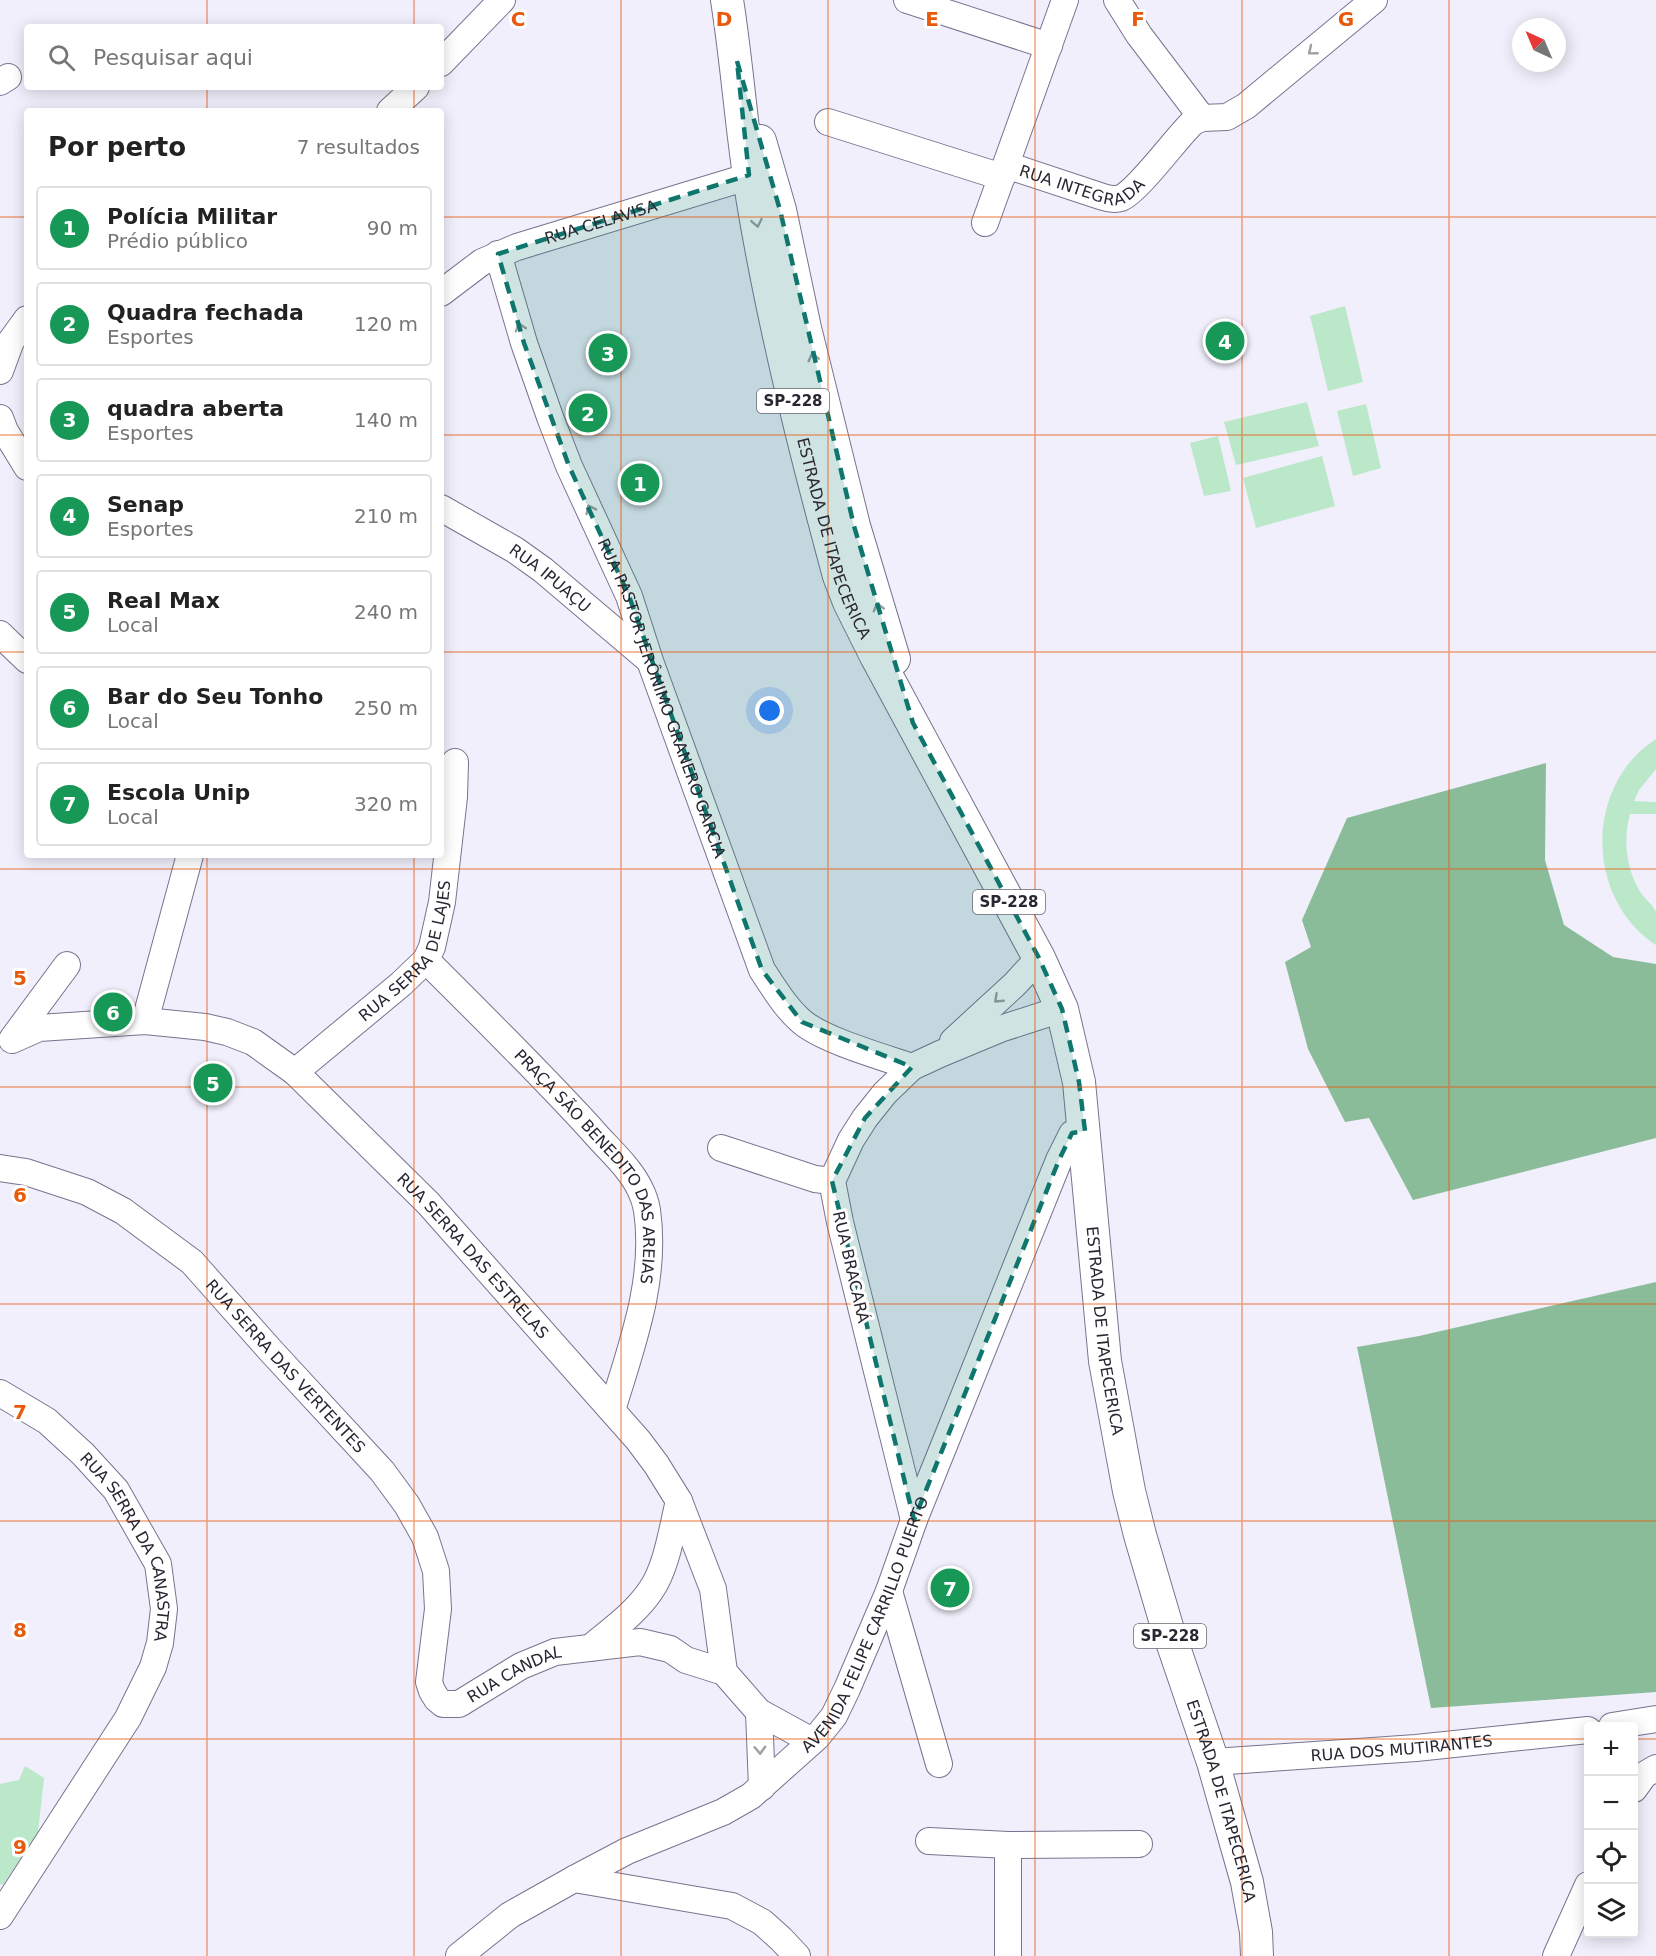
<!DOCTYPE html>
<html lang="pt">
<meta charset="utf-8">
<style>
:root{--surface:#fff;--page:#f6f6f6;--text:#222;--muted:#767676;--line:#e0e0e0;--accent:#179857}
body{margin:0;font-family:"DejaVu Sans",sans-serif;background:var(--page);color:var(--text)}
.controls{position:absolute;right:18px;bottom:18px;display:grid;overflow:hidden;border-radius:6px;box-shadow:0 3px 15px #0003}
.controls button{width:54px;height:54px;display:grid;place-items:center;padding:0;border:0;border-bottom:2px solid var(--line);background:var(--surface);color:var(--text);font:30px sans-serif}
.compass{position:absolute;left:1512px;top:18px;width:54px;height:54px;border-radius:50%;background:var(--surface);box-shadow:0 3px 15px #0003;rotate:316deg}
.you{position:absolute;left:770px;top:711px;width:21px;height:21px;margin:-15px;border:4px solid #fff;border-radius:50%;background:#1a73e8;box-shadow:0 0 0 9px #1a73e833}
.badge{display:grid;place-items:center;width:39px;height:39px;border-radius:50%;background:var(--accent);color:#fff;font-size:20px;font-weight:700}
.pin{position:absolute;translate:-50% -50%;border:3px solid #fff;box-shadow:0 2px 6px #0006}
.list{margin:0;padding:0;list-style:none}
h2{display:flex;justify-content:space-between;align-items:center;height:78px;margin:0;padding:0 24px;font-size:26px}
h2 small{font-size:20px;font-weight:400;color:var(--muted)}
.list li{display:grid;grid-template-columns:39px 1fr auto;gap:18px;align-items:center;box-sizing:border-box;height:84px;margin:0 12px 12px;padding:0 12px;border:2px solid var(--line);border-radius:6px}
.list b{display:block;font-size:22px;white-space:nowrap}
.list p{margin:0;font-size:20px;white-space:nowrap;color:var(--muted)}
.list em{font-size:20px;font-style:normal;color:var(--muted)}
.icon{flex:none;width:33px;height:33px;fill:none;stroke:currentColor;stroke-width:2;stroke-linecap:round;stroke-linejoin:round}
.map{position:relative;flex:none;width:1656px;height:1956px;overflow:hidden}
.search{position:absolute;background:var(--surface);box-shadow:0 3px 15px #0003;left:24px;top:24px;width:420px;height:66px;display:flex;align-items:center;gap:15px;box-sizing:border-box;padding:0 21px;border-radius:6px;color:var(--muted);font-size:22px}
.panel{position:absolute;background:var(--surface);box-shadow:0 3px 15px #0003;left:24px;top:108px;width:420px;height:750px;border-radius:6px}
.map>svg:first-child{display:block}
</style>
<div class="map">
<svg width="1656" height="1956" viewBox="0 0 1656 1956">
<rect width="100%" height="100%" fill="#f1effb"/>
<!-- green -->
<g fill="#bae8c8">
<path d="M1345,306L1363,382L1328,391L1310,316Z"/>
<path d="M1307,402L1319,446L1236,465L1224,422Z"/>
<path d="M1366,404L1381,468L1353,476L1337,411Z"/>
<path d="M1218,436L1231,491L1204,496L1190,443Z"/>
<path d="M1322,456L1335,506L1256,528L1243,478Z"/>
<path d="M1656,739V769L1639,790L1634,801L1656,802V814H1630C1623,839 1626,867 1639,890C1643,897 1654,906 1656,912C1656,918 1656,937 1656,945C1585,899 1584,785 1656,739Z"/>
<path d="M25,1766L44,1778L38,1832L3,1885L0,1884V1784L19,1780Z"/>
</g>
<!-- forest -->
<g fill="#8bbc9a">
<path d="M1546,763L1545,860L1564,925L1613,957L1656,964V1138L1413,1200L1369,1118L1345,1122L1308,1049L1285,962L1311,947L1302,920L1347,818Z"/>
<path d="M1656,1282V1692L1431,1708L1357,1347L1419,1336Z"/>
</g>
<g fill="none" stroke-linecap="round" stroke-linejoin="round">
<!-- minor casing -->
<g stroke="#79738f" stroke-width="28">
<g id="minor">
<path d="M907,0L1049,46"/>
<path d="M1117,0L1139,35L1202,118"/>
<path d="M441,63L502,0"/>
<path d="M0,82L8,77"/>
<path d="M390,111L416,87"/>
<path d="M828,122L1002,177"/>
<path id="s1" d="M1006,165L1103,197C1109,199 1115,200 1121,198C1138,191 1177,137 1193,122L1202,118L1227,117L1246,106L1374,0"/>
<path d="M985,223L1065,0"/>
<path id="s2" d="M498,254L524,343L550,417L569,466L629,596L650,661L762,970C774,988 785,1007 801,1021C822,1040 883,1057 912,1067"/>
<path id="s3" d="M441,293L482,262L517,247L767,171"/>
<path d="M0,371L11,341L27,319"/>
<path d="M0,418L5,431L27,467"/>
<path id="s4" d="M441,508L515,550L543,570L648,659"/>
<path d="M0,634L27,660"/>
<path id="s5" d="M426,960C482,1016 538,1071 591,1129C607,1148 629,1166 640,1189C643,1195 646,1204 647,1210C657,1279 632,1345 612,1410"/>
<path d="M145,1021L190,855"/>
<path d="M13,1038L67,965"/>
<path id="s6" d="M12,1040L39,1028L145,1021L205,1027L227,1032L253,1042L295,1072L428,1203L638,1440L656,1464L679,1501L713,1589L724,1672L759,1712L812,1741"/>
<path d="M953,1041L1015,984L1039,958"/>
<path id="s7" d="M295,1072L401,984L426,960L432,947L442,902L454,797L455,762"/>
<path d="M721,1148L815,1179L832,1181"/>
<path id="s8" d="M0,1168L26,1172L87,1192L123,1211L192,1262L271,1351L382,1471L407,1505L425,1537L436,1571L438,1609L429,1682L432,1691L437,1699L443,1704H459L521,1666L555,1652L640,1642L670,1649L686,1660L724,1672"/>
<path id="s9" d="M0,1393L47,1421L83,1454L116,1490L158,1564L164,1609L160,1643L153,1667L128,1718L0,1916"/>
<path d="M914,1520L840,1222L832,1181L851,1140L865,1118L885,1093L912,1067L940,1054L1000,1029L1062,1009"/>
<path d="M889,1591L939,1764"/>
<path d="M590,1648C611,1630 635,1614 651,1590C667,1567 672,1529 679,1501"/>
<path d="M759,1712L762,1787"/>
<path d="M1612,1726L1656,1719"/>
<path id="s10" d="M1213,1762L1416,1748L1588,1730"/>
<path d="M1634,1789L1644,1775L1656,1768"/>
<path d="M929,1841L1008,1845L1139,1844"/>
<path d="M574,1879L732,1906L762,1922L781,1939L797,1956"/>
<path id="s11" d="M459,1956L510,1915L574,1879L627,1851L723,1812L751,1796L817,1737L834,1716L847,1689L889,1591L914,1520L1059,1160L1072,1134L1085,1131"/>
<path d="M1008,1956V1845"/>
<path d="M1556,1956L1588,1885"/>
</g>
</g>
<!-- major casing -->
<g stroke="#79738f" stroke-width="34">
<g id="major">
<path id="s12" d="M727,0C738,69 742,139 754,208C775,332 806,454 839,576L849,602L876,656L1039,958L1062,1009L1079,1082L1105,1361L1129,1491L1140,1535L1168,1630L1213,1762L1247,1882L1256,1932L1257,1956"/>
<path d="M760,141L780,210L805,328L854,526L894,659"/>
</g>
</g>
<!-- minor -->
<use href="#minor" stroke="#fff" stroke-width="26"/>
<!-- major -->
<use href="#major" stroke="#fff" stroke-width="32"/>
</g>
<!-- one-way arrows -->
<defs><path id="oneway-chevron" d="M-2-3.5L2.5 0L-2 3.5" fill="none" stroke-width="1.6" stroke-linecap="round" stroke-linejoin="round" transform="scale(1.5)"/></defs>
<g stroke="#9f9ea3">
<use href="#oneway-chevron" transform="translate(1312 51) rotate(141)"/>
<use href="#oneway-chevron" transform="translate(757 223) rotate(79)"/>
<use href="#oneway-chevron" transform="translate(520 327) rotate(-107)"/>
<use href="#oneway-chevron" transform="translate(813 357) rotate(-104)"/>
<use href="#oneway-chevron" transform="translate(590 509) rotate(-116)"/>
<use href="#oneway-chevron" transform="translate(878 607) rotate(-106)"/>
<use href="#oneway-chevron" transform="translate(998 999) rotate(137)"/>
<use href="#oneway-chevron" transform="translate(760 1750) rotate(88)"/>
</g>
<!-- marked area -->
<path fill="#0f766e" fill-opacity="0.2" stroke="#0f766e" stroke-width="4.5" stroke-dasharray="12 8" stroke-linejoin="round" d="M737,61L780,210L854,526L913,723L1039,958L1062,1009L1079,1082L1085,1131L1072,1133L1059,1160L914,1520L832,1181L865,1118L912,1067L802,1022L762,970L629,596L569,466L524,343L498,254L749,175Z"/>
<!-- grid -->
<path fill="none" stroke="#e8590c" stroke-width="1.5" stroke-opacity="0.55" d="M207,0V27M414,0V27M621,0V1956M828,0V1956M1035,0V1956M1242,0V1956M1449,0V1956M207,87V111M414,87V111M0,217H27M441,217H1656M0,435H27M441,435H1656M0,652H27M441,652H1656M207,855V1956M414,855V1956M0,869H1656M0,1087H1656M0,1304H1656M0,1521H1656M0,1739H1588M1634,1739H1656"/>
<g text-anchor="middle" dominant-baseline="central" stroke-width="6" stroke-linejoin="round" paint-order="stroke">
<!-- shield labels -->
<g fill="#fff" stroke="#6a6870" stroke-width="1.5">
<rect x="757" y="389" width="72" height="24" rx="4.5"/>
<rect x="973" y="890" width="72" height="24" rx="4.5"/>
<rect x="1134" y="1624" width="72" height="24" rx="4.5"/>
</g>
<g font-size="15" font-weight="bold" fill="#2a2732">
<text x="793" y="401">SP-228</text>
<text x="1009" y="902">SP-228</text>
<text x="1170" y="1636">SP-228</text>
</g>
<!-- street labels -->
<g font-size="16" fill="#2a2732" stroke="#fff">
<text stroke="none"><textPath href="#s1" startOffset="81">RUA INTEGRADA</textPath></text>
<text stroke="none"><textPath href="#s3" startOffset="177">RUA CELAVISA</textPath></text>
<text stroke="none"><textPath href="#s12" startOffset="550">ESTRADA DE ITAPECERICA</textPath></text>
<text stroke="none"><textPath href="#s4" startOffset="130">RUA IPUAÇU</textPath></text>
<text stroke="none"><textPath href="#s2" startOffset="474">RUA PASTOR JERÔNIMO GRANERO GARCIA</textPath></text>
<text stroke="none"><textPath href="#s7" startOffset="170">RUA SERRA DE LAJES</textPath></text>
<text stroke="none"><textPath href="#s5" startOffset="270">PRAÇA SÃO BENEDITO DAS AREIAS</textPath></text>
<text stroke="none"><textPath href="#s6" startOffset="554">RUA SERRA DAS ESTRELAS</textPath></text>
<text transform="translate(851 1267) rotate(77)">RUA BRACARÁ</text>
<text stroke="none"><textPath href="#s12" startOffset="1400">ESTRADA DE ITAPECERICA</textPath></text>
<text stroke="none"><textPath href="#s8" startOffset="357">RUA SERRA DAS VERTENTES</textPath></text>
<text stroke="none"><textPath href="#s9" startOffset="210">RUA SERRA DA CANASTRA</textPath></text>
<text stroke="none"><textPath href="#s11" startOffset="546">AVENIDA FELIPE CARRILLO PUERTO</textPath></text>
<text stroke="none"><textPath href="#s8" startOffset="832">RUA CANDAL</textPath></text>
<text stroke="none"><textPath href="#s10" startOffset="189">RUA DOS MUTIRANTES</textPath></text>
<text stroke="none"><textPath href="#s12" startOffset="1886">ESTRADA DE ITAPECERICA</textPath></text>
</g>
</g>
<g font-size="20" text-anchor="middle" font-weight="bold" fill="#e8590c" stroke="#fff" stroke-width="6" stroke-linejoin="round" paint-order="stroke">
<text x="518" y="26">C</text>
<text x="724" y="26">D</text>
<text x="932" y="26">E</text>
<text x="1138" y="26">F</text>
<text x="1346" y="26">G</text>
<text x="20" y="985">5</text>
<text x="20" y="1202">6</text>
<text x="20" y="1419">7</text>
<text x="20" y="1637">8</text>
<text x="20" y="1854">9</text>
</g>
</svg>
<div class="controls">
<button>+</button>
<button>−</button>
<button><svg class="icon" aria-label="locate" viewBox="0 0 24 24"><circle cx="12" cy="12" r="6"/><path d="M12 2v4M12 18v4M2 12h4M18 12h4"/></svg></button>
<button><svg class="icon" aria-label="layers" viewBox="0 0 24 24"><path d="M12 4l9 5-9 5-9-5zM3 14l9 5 9-5"/></svg></button>
</div>
<svg class="compass" viewBox="-18 -18 36 36"><path d="M0-13l5 13h-10z" fill="#e53935"/><path d="M0 13l5-13h-10z" fill="#767676"/></svg>
<div class="you"></div>
<div class="pin badge" style="left:640px;top:483px">1</div>
<div class="pin badge" style="left:588px;top:413px">2</div>
<div class="pin badge" style="left:608px;top:353px">3</div>
<div class="pin badge" style="left:1225px;top:341px">4</div>
<div class="pin badge" style="left:213px;top:1083px">5</div>
<div class="pin badge" style="left:113px;top:1012px">6</div>
<div class="pin badge" style="left:950px;top:1588px">7</div>
<div class="search"><svg class="icon" aria-label="search" viewBox="0 0 24 24"><circle cx="10" cy="10" r="6"/><path d="M15 15l6 6"/></svg>Pesquisar aqui</div>
<section class="panel">
<h2>Por perto<small>7 resultados</small></h2>
<ul class="list">
<li><span class="badge">1</span><div><b>Polícia Militar</b><p>Prédio público</p></div><em>90 m</em></li>
<li><span class="badge">2</span><div><b>Quadra fechada</b><p>Esportes</p></div><em>120 m</em></li>
<li><span class="badge">3</span><div><b>quadra aberta</b><p>Esportes</p></div><em>140 m</em></li>
<li><span class="badge">4</span><div><b>Senap</b><p>Esportes</p></div><em>210 m</em></li>
<li><span class="badge">5</span><div><b>Real Max</b><p>Local</p></div><em>240 m</em></li>
<li><span class="badge">6</span><div><b>Bar do Seu Tonho</b><p>Local</p></div><em>250 m</em></li>
<li><span class="badge">7</span><div><b>Escola Unip</b><p>Local</p></div><em>320 m</em></li>
</ul>
</section>
</div>
